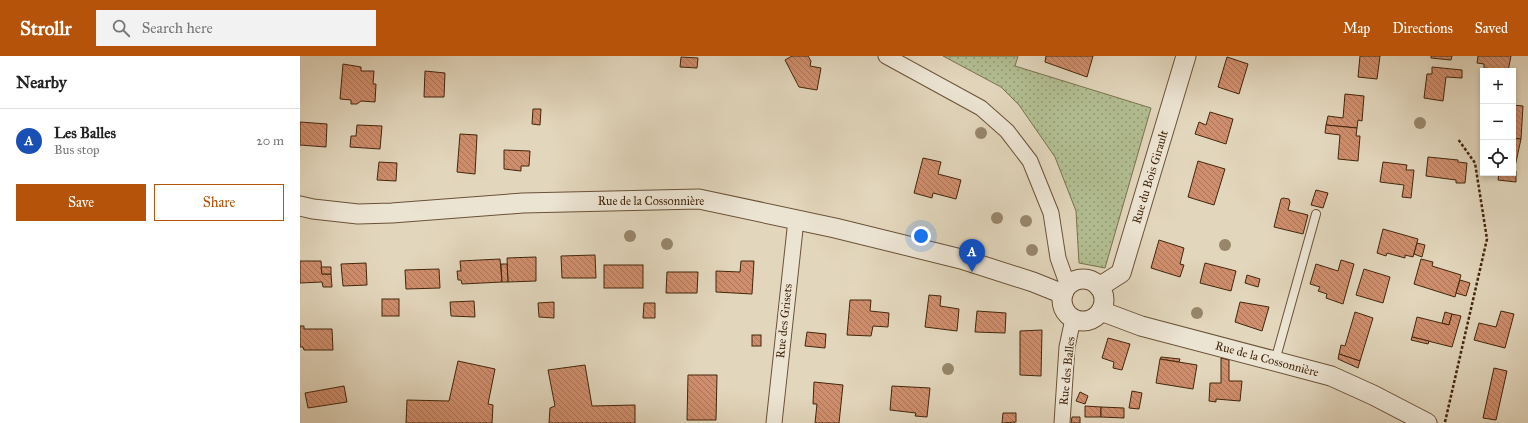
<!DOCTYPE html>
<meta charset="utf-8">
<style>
:root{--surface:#fff;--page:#f2f2f2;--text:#222;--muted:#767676;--line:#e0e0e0;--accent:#b45309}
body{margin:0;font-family:"IM FELL Great Primer",serif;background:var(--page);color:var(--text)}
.controls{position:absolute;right:12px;top:12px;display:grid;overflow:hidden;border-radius:0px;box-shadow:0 2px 6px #0003}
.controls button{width:36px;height:36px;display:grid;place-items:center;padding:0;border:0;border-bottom:1px solid var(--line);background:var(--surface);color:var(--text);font:20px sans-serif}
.you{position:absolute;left:621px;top:180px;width:14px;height:14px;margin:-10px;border:3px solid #fff;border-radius:50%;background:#1a73e8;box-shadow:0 0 0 6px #1a73e833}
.badge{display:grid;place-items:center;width:26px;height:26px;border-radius:50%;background:var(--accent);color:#fff;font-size:13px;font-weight:700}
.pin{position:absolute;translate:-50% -33px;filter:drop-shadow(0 1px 2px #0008)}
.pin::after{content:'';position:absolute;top:21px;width:14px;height:12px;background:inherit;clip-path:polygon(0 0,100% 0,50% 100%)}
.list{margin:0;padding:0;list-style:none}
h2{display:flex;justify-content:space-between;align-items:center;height:52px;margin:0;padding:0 16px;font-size:17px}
h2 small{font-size:13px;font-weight:400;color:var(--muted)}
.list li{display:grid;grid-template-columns:26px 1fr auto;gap:12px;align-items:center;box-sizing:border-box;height:64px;padding:0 16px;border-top:1px solid var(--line)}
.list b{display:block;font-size:15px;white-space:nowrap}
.list p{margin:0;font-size:13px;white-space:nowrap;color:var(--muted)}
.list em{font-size:13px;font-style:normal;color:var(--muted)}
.actions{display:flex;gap:8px;padding:12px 16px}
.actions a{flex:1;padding:9px 0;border:1px solid var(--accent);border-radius:0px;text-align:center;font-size:14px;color:var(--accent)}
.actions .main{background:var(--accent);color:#fff}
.icon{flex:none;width:22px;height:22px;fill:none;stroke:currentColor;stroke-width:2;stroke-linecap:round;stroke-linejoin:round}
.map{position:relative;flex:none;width:1228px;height:367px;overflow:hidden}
header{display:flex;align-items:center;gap:24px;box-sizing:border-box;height:56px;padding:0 20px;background:var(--accent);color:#fff}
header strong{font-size:19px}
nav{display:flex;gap:22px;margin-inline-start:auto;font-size:14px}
.search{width:280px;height:36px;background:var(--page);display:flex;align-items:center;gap:10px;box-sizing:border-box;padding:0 14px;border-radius:0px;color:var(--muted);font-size:15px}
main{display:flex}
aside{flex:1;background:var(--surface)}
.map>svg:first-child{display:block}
</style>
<header>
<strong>Strollr</strong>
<div class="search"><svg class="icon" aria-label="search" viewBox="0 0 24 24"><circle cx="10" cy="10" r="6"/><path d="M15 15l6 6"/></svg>Search here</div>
<nav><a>Map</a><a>Directions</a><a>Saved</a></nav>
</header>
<main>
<aside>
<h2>Nearby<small></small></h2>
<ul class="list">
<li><span class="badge" style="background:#1a4fb4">A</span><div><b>Les Balles</b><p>Bus stop</p></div><em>20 m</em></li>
</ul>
<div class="actions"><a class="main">Save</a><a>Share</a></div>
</aside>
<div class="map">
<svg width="1228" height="367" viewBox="0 0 1228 367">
<defs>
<pattern id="grass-dots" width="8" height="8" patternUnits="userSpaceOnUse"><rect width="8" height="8" fill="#b2be92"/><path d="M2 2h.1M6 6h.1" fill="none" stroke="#929a75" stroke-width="1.8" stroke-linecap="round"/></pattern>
<pattern id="building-back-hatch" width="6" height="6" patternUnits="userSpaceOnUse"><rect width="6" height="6" fill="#cf8e6d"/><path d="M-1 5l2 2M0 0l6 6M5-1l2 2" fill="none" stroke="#aa7458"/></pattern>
</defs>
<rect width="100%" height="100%" fill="#e2d6bc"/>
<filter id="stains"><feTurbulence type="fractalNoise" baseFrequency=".005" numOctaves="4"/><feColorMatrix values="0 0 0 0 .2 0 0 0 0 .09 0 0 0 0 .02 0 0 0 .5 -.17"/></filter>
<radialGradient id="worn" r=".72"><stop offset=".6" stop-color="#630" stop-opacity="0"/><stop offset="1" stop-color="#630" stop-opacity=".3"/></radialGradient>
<!-- grass -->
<path fill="url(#grass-dots)" stroke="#7a724e" d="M643,0H718L715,10L851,52L805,212L779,207L776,155L755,101L719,49L701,31Z"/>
<!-- building -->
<g fill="url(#building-back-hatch)" stroke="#43260b">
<path d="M492,0H508L511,5L510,10L521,12L517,34L499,31L485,4Z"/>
<path d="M746,0H793L787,21L745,6Z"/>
<path d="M1060,0H1080L1077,23L1058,21Z"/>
<path d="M1131,0H1152L1151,4L1131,2Z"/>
<path d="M1178,0H1211L1208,15L1184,12V8L1177,7Z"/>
<path d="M381,1L398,2L397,12L380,11Z"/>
<path d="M927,1L948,8L939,38L918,31Z"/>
<path d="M43,8L61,11V15H74L73,28H76L75,46L61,45L57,48H51V44L40,43Z"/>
<path d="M1132,11L1162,14V22L1146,21L1143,45L1124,42L1127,18H1132Z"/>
<path d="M125,15L145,17L144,41H124Z"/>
<path d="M1045,38L1064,40L1062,65L1058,64L1057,72L1026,69L1028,60L1043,62Z"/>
<path d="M1213,49L1223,50L1221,83L1213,82Z"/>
<path d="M233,53H241L240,69L232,68Z"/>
<path d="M910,56L933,63L926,88L895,78L899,66L906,69Z"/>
<path d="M0,66L27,68L26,91L0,89Z"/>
<path d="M57,69L82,70L80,93L50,91L51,80H56Z"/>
<path d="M1026,69L1057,72L1056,80H1060L1058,105L1038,103L1040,79L1025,77Z"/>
<path d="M160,78L177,79L175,118L157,116Z"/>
<path d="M1213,82L1221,83L1214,115H1216V126L1198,124L1199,117H1213Z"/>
<path d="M204,94L230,95L229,110H221V115L204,113Z"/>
<path d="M1128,101L1158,104V106L1167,107L1165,127H1156V124L1126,120Z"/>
<path d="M623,102L641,106L638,118L661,124L656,143L633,137L632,142L614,137Z"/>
<path d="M898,105L925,113L914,149L888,141Z"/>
<path d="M79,106L97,107L96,125L77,124Z"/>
<path d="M1083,106L1107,109L1106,114H1114L1111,142L1102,141L1104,129L1080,126Z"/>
<path d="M1016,134L1028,137L1023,152L1011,149Z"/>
<path d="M983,142L989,143L990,146L988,154L1008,159L1003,178L974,171L981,143Z"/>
<path d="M1083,173L1118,183L1113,201L1105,199V202L1087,197L1086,200L1077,197Z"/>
<path d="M859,184L884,192L880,208L884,209L880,221L851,212Z"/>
<path d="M1117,187L1125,189L1122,201L1114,198Z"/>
<path d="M295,199L296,222H262L261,200Z"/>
<path d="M236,201V225L208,226L207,202Z"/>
<path d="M200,203L202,226L162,228L161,224H158L157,215H161L160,205Z"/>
<path d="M1121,203L1133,206L1132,210L1161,219L1155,241L1114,228Z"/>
<path d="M1041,204L1054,208L1043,248L1026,242L1027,238L1018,235L1020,231L1010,228L1016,208L1038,215Z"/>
<path d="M0,205H21L22,218H31L32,231H23L22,226L0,227Z"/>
<path d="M441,205H454L452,238L416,236V215L440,216Z"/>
<path d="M66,207L67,229L43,230L41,208Z"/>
<path d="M905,207L936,215L931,235L900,227Z"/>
<path d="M201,208H207L208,226H202Z"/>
<rect x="304" y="209" width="39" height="23"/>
<path d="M21,211H31V218H22Z"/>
<path d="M139,213L140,232L106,233L105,214Z"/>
<path d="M1064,213L1090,221L1083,247L1056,239Z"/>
<path d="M367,216H398L397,237H366Z"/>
<path d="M947,219L960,223L958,231L945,227Z"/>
<path d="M1160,224L1170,227L1166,240L1156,237Z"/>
<path d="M629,239L641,240L640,250L659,253L657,275L625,271Z"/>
<rect x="82" y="243" width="17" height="17"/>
<path d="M550,244H571L570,255L589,257L588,271L573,270L571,280L547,279Z"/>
<path d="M174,245L175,261L151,260L150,246Z"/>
<path d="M254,246V262L239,261L238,247Z"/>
<path d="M940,246L969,251L962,275L935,266Z"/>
<path d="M344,247H355V262H343Z"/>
<path d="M677,255L706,257L705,277L675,276Z"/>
<path d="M1201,255L1214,258L1205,292L1174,284L1179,267L1196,271Z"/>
<path d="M1055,256L1073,262L1060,305L1039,298L1041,289L1045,290Z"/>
<path d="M1145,256L1152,258L1149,269L1142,267Z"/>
<path d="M1152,258L1161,260L1152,291L1112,281L1117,261L1149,269Z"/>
<path d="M0,270H4V273H32L33,294H4L3,291H0Z"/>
<path d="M742,274L741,320L720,319V275Z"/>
<path d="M507,276L526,278L525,292L505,290Z"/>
<rect x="452" y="279" width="9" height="11"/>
<path d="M1112,281L1129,285L1128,288L1111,284Z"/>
<path d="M808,282L830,288L822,314L813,312L814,306L802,302Z"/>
<path d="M1039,298L1060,305L1058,312L1038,303Z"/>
<path d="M861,301L880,303L879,306L860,303Z"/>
<path d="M921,302L929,304V325H942L940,345L916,343V346L909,345L910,327H921Z"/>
<path d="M860,303L897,309L893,333L856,327Z"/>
<path d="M158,305L195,313L188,348L193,349L192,367H106L107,344L149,345Z"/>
<path d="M285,309L292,350L335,349V367H249L250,352L255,350L248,314Z"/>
<path d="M1194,312L1207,315L1196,364L1183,362Z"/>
<path d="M388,319H417L416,364H387Z"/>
<path d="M514,326L543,329L539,367H515L517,348H513Z"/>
<path d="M44,330L47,346L8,352L5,337Z"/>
<path d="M592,330L630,332L627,361L615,360L616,357L590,354Z"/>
<path d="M832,335L842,337L839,353L829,352Z"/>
<path d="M780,336L788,340L785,348L776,345Z"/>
<path d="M785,350L801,351V361H785Z"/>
<path d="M801,351L824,352V362L801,361Z"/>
<path d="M703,357H716V366L702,367Z"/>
<path d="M772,361H780V367H771Z"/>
</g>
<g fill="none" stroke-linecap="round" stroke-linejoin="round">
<!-- service casing -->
<g stroke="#6b5237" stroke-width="10">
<path id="service" d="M975,305L1016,158"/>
</g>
<!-- minor casing -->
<g stroke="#6b5237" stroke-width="17">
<g id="minor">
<path d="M586,0L681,52L707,75L730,105L751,157L758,202L768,230"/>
<path d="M474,367L496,164"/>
<path d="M762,367L767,291L773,263"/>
</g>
</g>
<!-- tertiary casing -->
<g stroke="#6b5237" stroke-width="21">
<g id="tertiary">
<path d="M0,150L13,153L58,158L92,157L223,147L399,143L535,172L661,203L733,226L763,238"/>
<circle cx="783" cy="244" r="21"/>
<path d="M799,231L821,217L886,0"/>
<path d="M801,255L841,270L1031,320L1073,339L1127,367"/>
</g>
</g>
<!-- path -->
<path stroke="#43260b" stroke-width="2.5" stroke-dasharray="3 2" stroke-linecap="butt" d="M1145,366L1187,183L1175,107L1158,83"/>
<!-- service -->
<use href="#service" stroke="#ece4d3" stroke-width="8"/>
<!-- minor -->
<use href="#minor" stroke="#ece4d3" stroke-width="15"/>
<!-- tertiary -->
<use href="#tertiary" stroke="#ece4d3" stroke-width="19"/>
</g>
<!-- trees -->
<g fill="#97866a">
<circle cx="1120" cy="67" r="6"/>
<circle cx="681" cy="77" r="6"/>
<circle cx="697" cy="162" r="6"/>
<circle cx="726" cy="165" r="6"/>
<circle cx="330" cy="180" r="6"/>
<circle cx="367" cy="188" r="6"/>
<circle cx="925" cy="189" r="6"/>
<circle cx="732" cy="194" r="6"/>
<circle cx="897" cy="257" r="6"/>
<circle cx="648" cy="313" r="6"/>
</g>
<g text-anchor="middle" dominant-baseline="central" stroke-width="3.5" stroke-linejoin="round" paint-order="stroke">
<!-- street labels -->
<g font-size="12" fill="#43260b" stroke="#ece4d3">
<text transform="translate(850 121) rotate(-73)">Rue du Bois Girault</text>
<text x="351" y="145">Rue de la Cossonnière</text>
<text transform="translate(484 265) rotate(-84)">Rue des Grisets</text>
<text transform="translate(967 303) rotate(15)">Rue de la Cossonnière</text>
<text transform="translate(767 315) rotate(-84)">Rue des Balles</text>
</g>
</g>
<rect width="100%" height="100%" filter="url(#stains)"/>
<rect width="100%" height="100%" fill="url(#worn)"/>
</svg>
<div class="controls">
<button>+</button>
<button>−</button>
<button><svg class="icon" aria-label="locate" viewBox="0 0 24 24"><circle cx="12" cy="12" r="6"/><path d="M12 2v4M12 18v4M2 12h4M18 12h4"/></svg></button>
</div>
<div class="you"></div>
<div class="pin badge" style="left:672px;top:216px;background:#1a4fb4">A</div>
</div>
</main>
